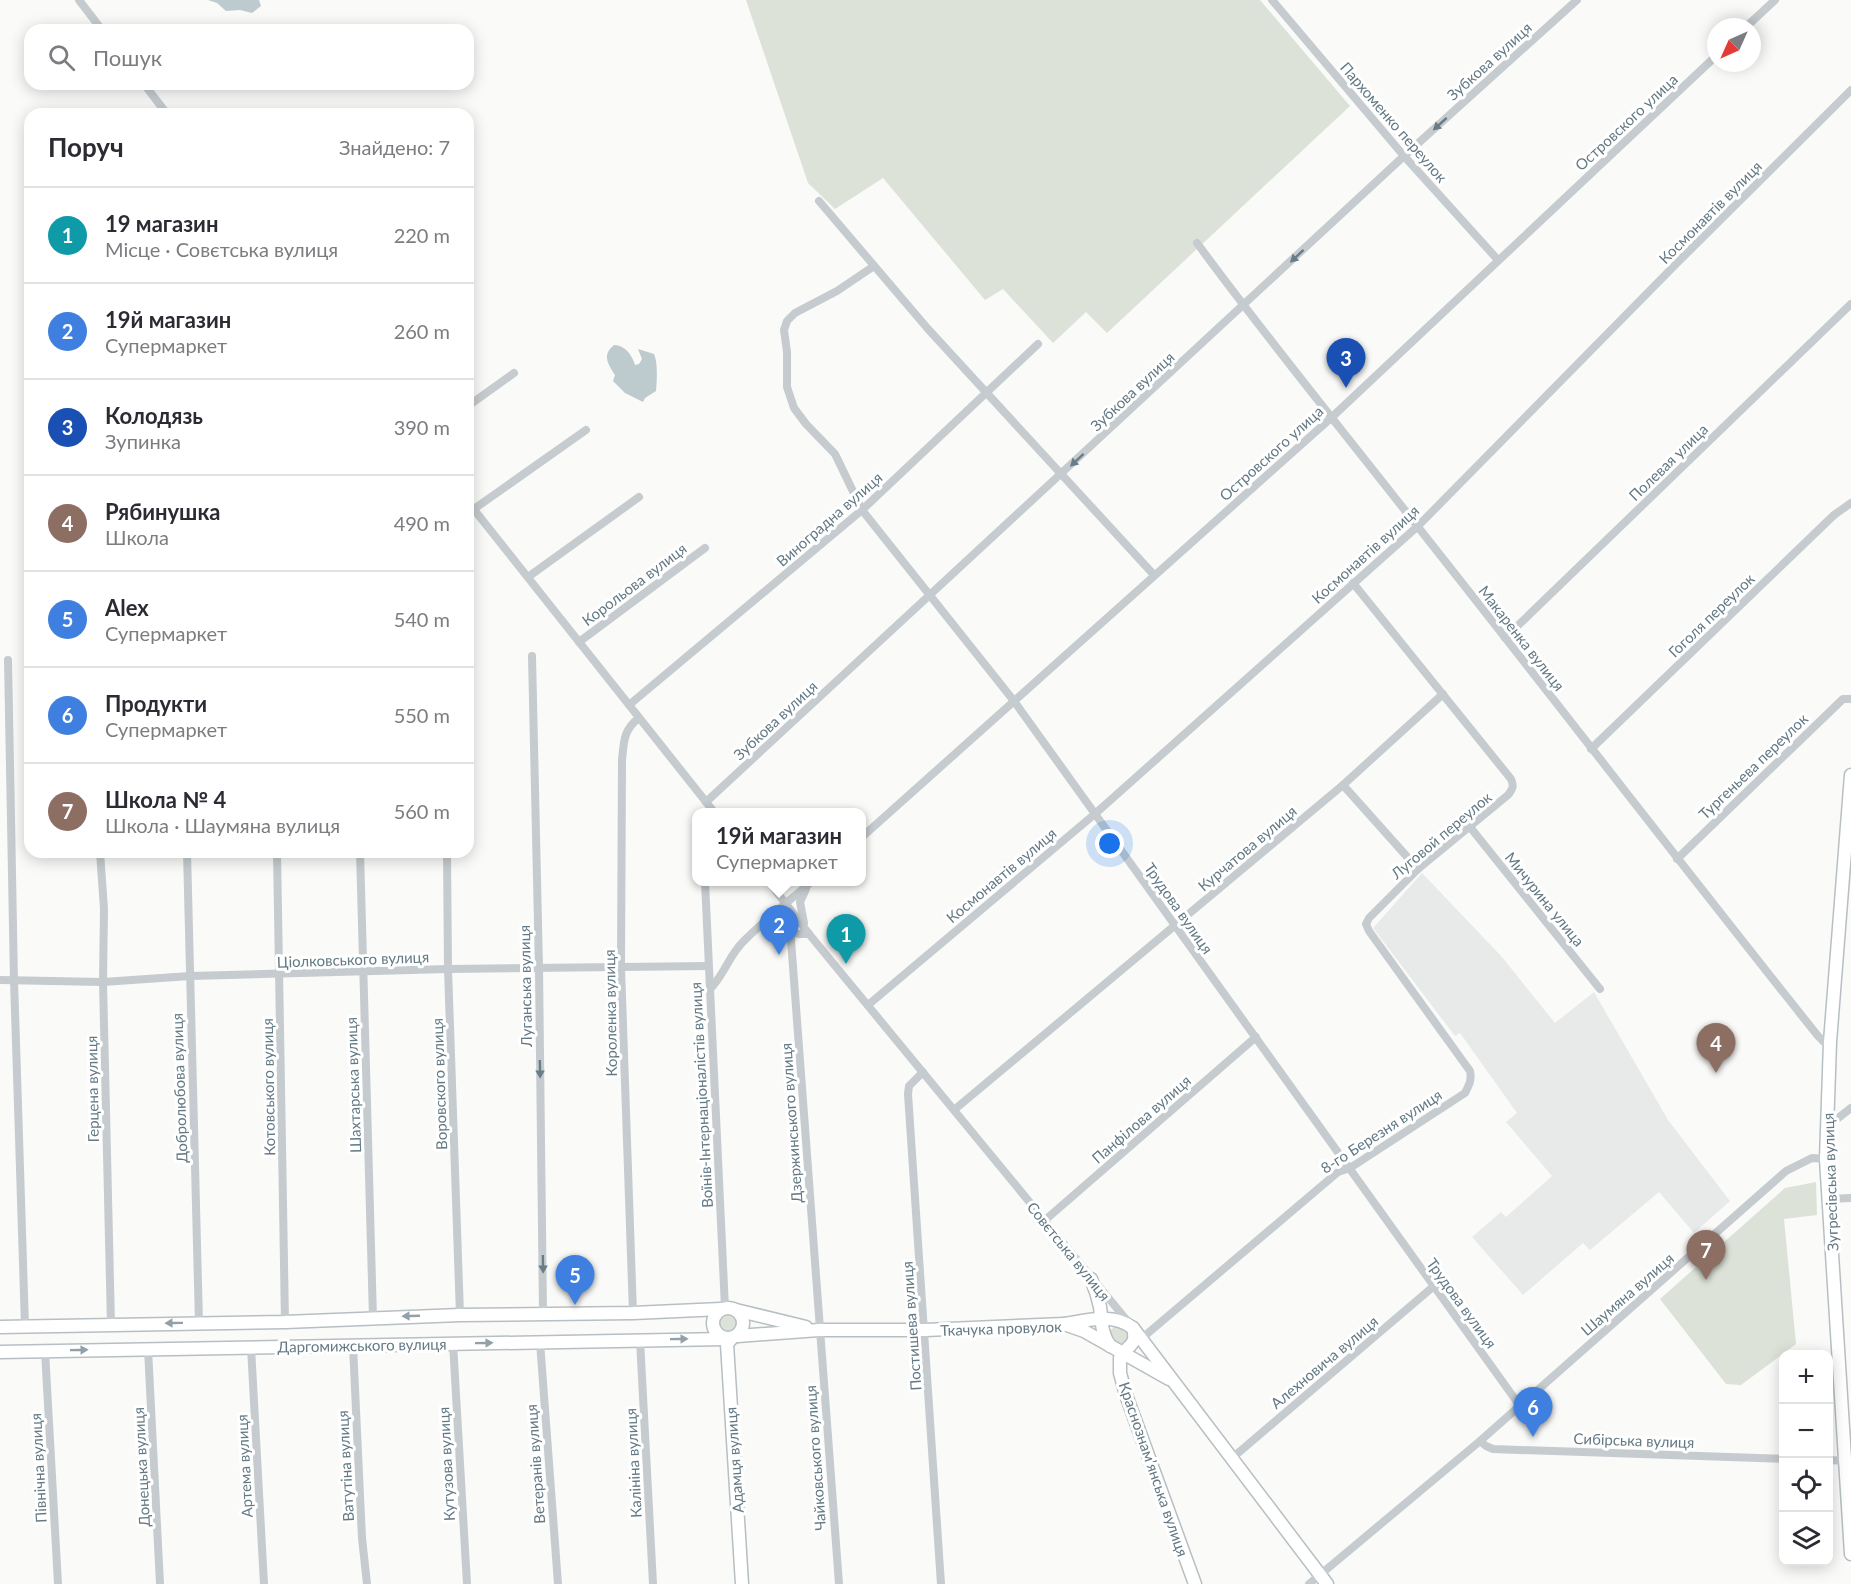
<!DOCTYPE html>
<html lang="uk">
<meta charset="utf-8">
<style>
:root{--surface:#fff;--page:#f2f2f3;--text:#2b2b33;--muted:#7c7c81;--line:#e1e1e2;--accent:#111827}
body{margin:0;font-family:Lato,sans-serif;background:var(--page);color:var(--text)}
.controls{position:absolute;right:18px;bottom:18px;display:grid;overflow:hidden;border-radius:12px;box-shadow:0 3px 15px #0003}
.controls button{width:54px;height:54px;display:grid;place-items:center;padding:0;border:0;border-bottom:2px solid var(--line);background:var(--surface);color:var(--text);font:30px sans-serif}
.compass{position:absolute;left:1707px;top:18px;width:54px;height:54px;border-radius:50%;background:var(--surface);box-shadow:0 3px 15px #0003;rotate:225deg}
.you{position:absolute;left:1110px;top:844px;width:21px;height:21px;margin:-15px;border:4px solid #fff;border-radius:50%;background:#1a73e8;box-shadow:0 0 0 9px #1a73e833}
.badge{display:grid;place-items:center;width:39px;height:39px;border-radius:50%;background:var(--accent);color:#fff;font-size:20px;font-weight:700}
.pin{position:absolute;translate:-50% -50px;filter:drop-shadow(0 2px 3px #0008)}
.pin::after{content:'';position:absolute;top:32px;width:21px;height:18px;background:inherit;clip-path:polygon(0 0,100% 0,50% 100%)}
.popup{position:absolute;left:692px;top:808px;width:174px;height:78px;box-sizing:border-box;display:grid;place-content:center;border-radius:12px;background:var(--surface);filter:drop-shadow(0 2px 4px #0005);font-size:20px;white-space:nowrap;color:var(--muted)}
.popup b{font-size:22px;color:var(--text)}
.popup::after{content:'';position:absolute;left:50%;top:100%;margin-left:-12px;border:12px solid transparent;border-top-color:var(--surface)}
.list{margin:0;padding:0;list-style:none}
h2{display:flex;justify-content:space-between;align-items:center;height:78px;margin:0;padding:0 24px;font-size:26px}
h2 small{font-size:20px;font-weight:400;color:var(--muted)}
.list li{display:grid;grid-template-columns:39px 1fr auto;gap:18px;align-items:center;box-sizing:border-box;height:96px;padding:0 24px;border-top:2px solid var(--line)}
.list b{display:block;font-size:22px;white-space:nowrap}
.list p{margin:0;font-size:20px;white-space:nowrap;color:var(--muted)}
.list em{font-size:20px;font-style:normal;color:var(--muted)}
.icon{flex:none;width:33px;height:33px;fill:none;stroke:currentColor;stroke-width:2;stroke-linecap:round;stroke-linejoin:round}
.map{position:relative;flex:none;width:1851px;height:1584px;overflow:hidden}
.search{position:absolute;background:var(--surface);box-shadow:0 3px 15px #0003;left:24px;top:24px;width:450px;height:66px;display:flex;align-items:center;gap:15px;box-sizing:border-box;padding:0 21px;border-radius:18px;color:var(--muted);font-size:22px}
.panel{position:absolute;background:var(--surface);box-shadow:0 3px 15px #0003;left:24px;top:108px;width:450px;height:750px;border-radius:18px}
.map>svg:first-child{display:block}
</style>
<div class="map">
<svg width="1851" height="1584" viewBox="0 0 1851 1584">
<rect width="100%" height="100%" fill="#fafaf8"/>
<!-- built -->
<path fill="#e8eae9" d="M1422,873L1502,957L1555,1023L1594,992L1668,1120L1730,1201L1694,1233L1659,1192L1590,1250L1583,1243L1523,1295L1472,1237L1501,1212L1506,1217L1552,1176L1506,1122L1517,1113L1460,1033L1455,1036L1373,928Z"/>
<!-- green -->
<g fill="#dce2d8">
<path d="M746,0H1260L1350,106L1107,333L1086,312L1053,343L1003,289L985,300L883,178L835,209L808,183Z"/>
<path d="M1816,1182L1817,1215L1784,1219L1796,1344L1741,1385L1726,1384L1660,1299L1785,1188Z"/>
<circle cx="728" cy="1323" r="10"/>
<path d="M1117,1325L1128,1330L1129,1340L1121,1346H1115L1109,1331Z"/>
</g>
<!-- water -->
<g fill="#bdcbce">
<path d="M208,0H259L261,6L252,13L240,10L226,11L217,3Z"/>
<path d="M614,345C625,345 632,355 635,365L639,364L642,359L638,349L654,354C658,363 657,380 656,391L645,398L643,402L625,393L613,381L615,375C609,365 601,355 614,345Z"/>
</g>
<g fill="none" stroke-linecap="round" stroke-linejoin="round">
<!-- secondary casing -->
<g stroke="#b7bfc2" stroke-width="15">
<g id="secondary">
<path d="M1851,775L1830,1042L1826,1159L1851,1554"/>
<path d="M1091,1279C1095,1288 1098,1297 1100,1307C1102,1322 1101,1333 1110,1346"/>
<circle cx="728" cy="1323" r="15"/>
<path d="M736,1310L806,1327"/>
<path d="M1065,1324C1088,1320 1113,1313 1133,1328L1327,1584"/>
<path d="M0,1327L285,1322L460,1315L633,1313L721,1309"/>
<path d="M1133,1328C1138,1347 1127,1344 1120,1358V1373L1126,1395L1195,1584"/>
<path d="M738,1336L819,1330H925L1064,1324L1084,1331L1169,1379"/>
<path d="M732,1338L727,1344L742,1584"/>
<path d="M0,1352L725,1339"/>
</g>
</g>
<!-- street -->
<g stroke="#c5cbce" stroke-width="8">
<path d="M79,0L102,30"/>
<path d="M1272,0L1404,156L1498,260"/>
<path d="M1746,27L1775,0"/>
<path d="M144,84L167,114"/>
<path d="M819,201L928,329L1154,575"/>
<path d="M1197,243C1268,340 1344,432 1418,527C1552,696 1683,867 1818,1036L1824,1042H1830"/>
<path d="M874,266L837,291L795,313L787,321L784,330L787,352V387L794,408L806,424L835,454L862,510L1014,701L1520,1406"/>
<path d="M468,406L514,373"/>
<path d="M468,502L714,812"/>
<path d="M474,509L586,430"/>
<path d="M528,577L639,497"/>
<path d="M1505,638L1851,304"/>
<path d="M579,642L705,548"/>
<path d="M532,656L539,968L543,1314"/>
<path d="M8,660L14,980L25,1326"/>
<path d="M629,705L862,510L1038,344"/>
<path d="M1591,749L1834,515L1851,503"/>
<path d="M1343,785L1418,869"/>
<path d="M706,802L1404,156L1577,0"/>
<path d="M1470,827L1600,989"/>
<path d="M862,837L1331,418L1716,56"/>
<path d="M100,852L104,909L103,982L111,1325"/>
<path d="M187,852L199,1323"/>
<path d="M277,852L285,1322"/>
<path d="M360,852L373,1318"/>
<path d="M447,852L448,969L460,1315"/>
<path d="M1677,859L1843,699H1851"/>
<path d="M705,882L725,1308"/>
<path d="M769,882L809,934L1129,1323"/>
<path d="M804,923L800,902L806,889"/>
<path d="M762,927L774,924L792,932"/>
<path d="M809,934H799L792,932L791,940L839,1584"/>
<path d="M0,980L103,982L190,976L448,969L708,966"/>
<path d="M709,990C723,977 728,958 741,944C762,922 788,902 811,882"/>
<path d="M868,1005L1096,813L1418,526L1677,263L1851,90"/>
<path d="M923,1072L909,1086L908,1094L941,1584"/>
<path d="M954,1110L1343,785L1443,694"/>
<path d="M1827,1120L1837,1119L1851,1108"/>
<path d="M1829,1199L1851,1198"/>
<path d="M1044,1221L1256,1037"/>
<path d="M633,1313L621,968L622,760C624,742 623,730 639,718"/>
<path d="M1141,1339L1338,1172L1350,1168L1465,1093C1469,1085 1472,1080 1470,1071L1369,931L1366,924L1369,918L1418,869L1508,795C1513,789 1514,785 1511,779L1353,583"/>
<path d="M640,1340L653,1584"/>
<path d="M540,1342L558,1584"/>
<path d="M453,1343L467,1584"/>
<path d="M353,1346L362,1538L367,1584"/>
<path d="M251,1347L264,1584"/>
<path d="M148,1349L160,1584"/>
<path d="M45,1351L58,1584"/>
<path d="M1480,1441L1486,1446L1493,1449L1784,1459"/>
<path d="M1231,1459L1434,1286"/>
<path d="M1828,1460L1851,1461"/>
<path d="M1309,1584L1480,1441L1786,1171L1812,1158L1826,1159"/>
</g>
<!-- secondary -->
<use href="#secondary" stroke="#fff" stroke-width="12"/>
</g>
<!-- one-way arrows -->
<defs><path id="oneway-solid" d="M-6-.8H1V-3.2L6.5 0L1 3.2V.8H-6Z" transform="scale(1.5)"/></defs>
<g fill="#687d88">
<use href="#oneway-solid" transform="translate(1440 124) rotate(138)"/>
<use href="#oneway-solid" transform="translate(1297 256) rotate(137)"/>
<use href="#oneway-solid" transform="translate(1077 460) rotate(137)"/>
<use href="#oneway-solid" transform="translate(540 1069) rotate(89)"/>
<use href="#oneway-solid" transform="translate(543 1264) rotate(89)"/>
</g>
<g fill="#92a1a9">
<use href="#oneway-solid" transform="translate(411 1316) rotate(178)"/>
<use href="#oneway-solid" transform="translate(174 1323) rotate(179)"/>
<use href="#oneway-solid" transform="translate(679 1339) rotate(-1)"/>
<use href="#oneway-solid" transform="translate(484 1343) rotate(-1)"/>
<use href="#oneway-solid" transform="translate(79 1350) rotate(-1)"/>
</g>
<g text-anchor="middle" dominant-baseline="central" stroke-width="6" stroke-linejoin="round" paint-order="stroke">
<!-- street labels -->
<g font-size="15" fill="#637984" stroke="#fff">
<text transform="translate(1489 61) rotate(-42)">Зубкова вулиця</text>
<text transform="translate(1394 122) rotate(49)">Пархоменко переулок</text>
<text transform="translate(1626 122) rotate(-43)">Островского улица</text>
<text transform="translate(1710 212) rotate(-45)">Космонавтів вулиця</text>
<text transform="translate(1132 391) rotate(-43)">Зубкова вулиця</text>
<text transform="translate(1271 453) rotate(-42)">Островского улица</text>
<text transform="translate(1668 462) rotate(-44)">Полевая улица</text>
<text transform="translate(829 519) rotate(-41)">Виноградна вулиця</text>
<text transform="translate(1365 554) rotate(-42)">Космонавтів вулиця</text>
<text transform="translate(634 584) rotate(-37)">Корольова вулиця</text>
<text transform="translate(1711 615) rotate(-44)">Гоголя переулок</text>
<text transform="translate(1522 638) rotate(52)">Макаренка вулиця</text>
<text transform="translate(775 720) rotate(-43)">Зубкова вулиця</text>
<text transform="translate(1753 766) rotate(-44)">Тургеньева переулок</text>
<text transform="translate(1441 835) rotate(-40)">Луговой переулок</text>
<text transform="translate(1247 848) rotate(-40)">Курчатова вулиця</text>
<text transform="translate(1001 875) rotate(-40)">Космонавтів вулиця</text>
<text transform="translate(1545 899) rotate(51)">Мичурина улица</text>
<text transform="translate(1179 908) rotate(55)">Трудова вулиця</text>
<text transform="translate(353 959) rotate(-2)">Ціолковського вулиця</text>
<text transform="translate(525 986) rotate(-91)">Луганська вулиця</text>
<text transform="translate(610 1013) rotate(-91)">Короленка вулиця</text>
<text transform="translate(439 1084) rotate(-92)">Воровского вулиця</text>
<text transform="translate(353 1085) rotate(-92)">Шахтарська вулиця</text>
<text transform="translate(268 1087) rotate(-91)">Котовського вулиця</text>
<text transform="translate(179 1088) rotate(-92)">Добролюбова вулиця</text>
<text transform="translate(92 1089) rotate(-91)">Герцена вулиця</text>
<text transform="translate(701 1095) rotate(-93)">Воїнів-Інтернаціоналістів вулиця</text>
<text transform="translate(1141 1119) rotate(-41)">Панфілова вулиця</text>
<text transform="translate(791 1123) rotate(-94)">Дзержинського вулиця</text>
<text transform="translate(1381 1131) rotate(-33)">8-го Березня вулиця</text>
<text transform="translate(1830 1182) rotate(-92)">Зугресівська вулиця</text>
<text transform="translate(1069 1251) rotate(51)">Совєтська вулиця</text>
<text transform="translate(1627 1294) rotate(-41)">Шаумяна вулиця</text>
<text transform="translate(1462 1303) rotate(54)">Трудова вулиця</text>
<text transform="translate(911 1326) rotate(-94)">Постишева вулиця</text>
<text transform="translate(1001 1328) rotate(-2)">Ткачука провулок</text>
<text transform="translate(362 1345) rotate(-1)">Даргомижського вулиця</text>
<text transform="translate(1324 1362) rotate(-40)">Алехновича вулиця</text>
<text transform="translate(1634 1440) rotate(2)">Сибірська вулиця</text>
<text transform="translate(815 1458) rotate(-94)">Чайковського вулиця</text>
<text transform="translate(734 1460) rotate(-94)">Адамця вулиця</text>
<text transform="translate(633 1463) rotate(-93)">Калініна вулиця</text>
<text transform="translate(446 1464) rotate(-93)">Кутузова вулиця</text>
<text transform="translate(535 1464) rotate(-94)">Ветеранів вулиця</text>
<text transform="translate(244 1466) rotate(-93)">Артема вулиця</text>
<text transform="translate(345 1466) rotate(-93)">Ватутіна вулиця</text>
<text transform="translate(141 1467) rotate(-93)">Донецька вулиця</text>
<text transform="translate(38 1468) rotate(-93)">Північна вулиця</text>
<text transform="translate(1154 1469) rotate(71)">Краснознамʼянська вулиця</text>
</g>
</g>
</svg>
<div class="controls">
<button>+</button>
<button>−</button>
<button><svg class="icon" aria-label="locate" viewBox="0 0 24 24"><circle cx="12" cy="12" r="6"/><path d="M12 2v4M12 18v4M2 12h4M18 12h4"/></svg></button>
<button><svg class="icon" aria-label="layers" viewBox="0 0 24 24"><path d="M12 4l9 5-9 5-9-5zM3 14l9 5 9-5"/></svg></button>
</div>
<svg class="compass" viewBox="-18 -18 36 36"><path d="M0-13l5 13h-10z" fill="#e53935"/><path d="M0 13l5-13h-10z" fill="#7c7c81"/></svg>
<div class="you"></div>
<div class="pin badge" style="left:846px;top:964px;background:#0f9aa8">1</div>
<div class="pin badge" style="left:779px;top:955px;background:#3f7fe0">2</div>
<div class="popup"><b>19й магазин</b>Супермаркет</div>
<div class="pin badge" style="left:1346px;top:388px;background:#1a4fb4">3</div>
<div class="pin badge" style="left:1716px;top:1073px;background:#8d6e63">4</div>
<div class="pin badge" style="left:575px;top:1305px;background:#3f7fe0">5</div>
<div class="pin badge" style="left:1533px;top:1437px;background:#3f7fe0">6</div>
<div class="pin badge" style="left:1706px;top:1280px;background:#8d6e63">7</div>
<div class="search"><svg class="icon" aria-label="search" viewBox="0 0 24 24"><circle cx="10" cy="10" r="6"/><path d="M15 15l6 6"/></svg>Пошук</div>
<section class="panel">
<h2>Поруч<small>Знайдено: 7</small></h2>
<ul class="list">
<li><span class="badge" style="background:#0f9aa8">1</span><div><b>19 магазин</b><p>Місце · Совєтська вулиця</p></div><em>220 m</em></li>
<li><span class="badge" style="background:#3f7fe0">2</span><div><b>19й магазин</b><p>Супермаркет</p></div><em>260 m</em></li>
<li><span class="badge" style="background:#1a4fb4">3</span><div><b>Колодязь</b><p>Зупинка</p></div><em>390 m</em></li>
<li><span class="badge" style="background:#8d6e63">4</span><div><b>Рябинушка</b><p>Школа</p></div><em>490 m</em></li>
<li><span class="badge" style="background:#3f7fe0">5</span><div><b>Alex</b><p>Супермаркет</p></div><em>540 m</em></li>
<li><span class="badge" style="background:#3f7fe0">6</span><div><b>Продукти</b><p>Супермаркет</p></div><em>550 m</em></li>
<li><span class="badge" style="background:#8d6e63">7</span><div><b>Школа № 4</b><p>Школа · Шаумяна вулиця</p></div><em>560 m</em></li>
</ul>
</section>
</div>
